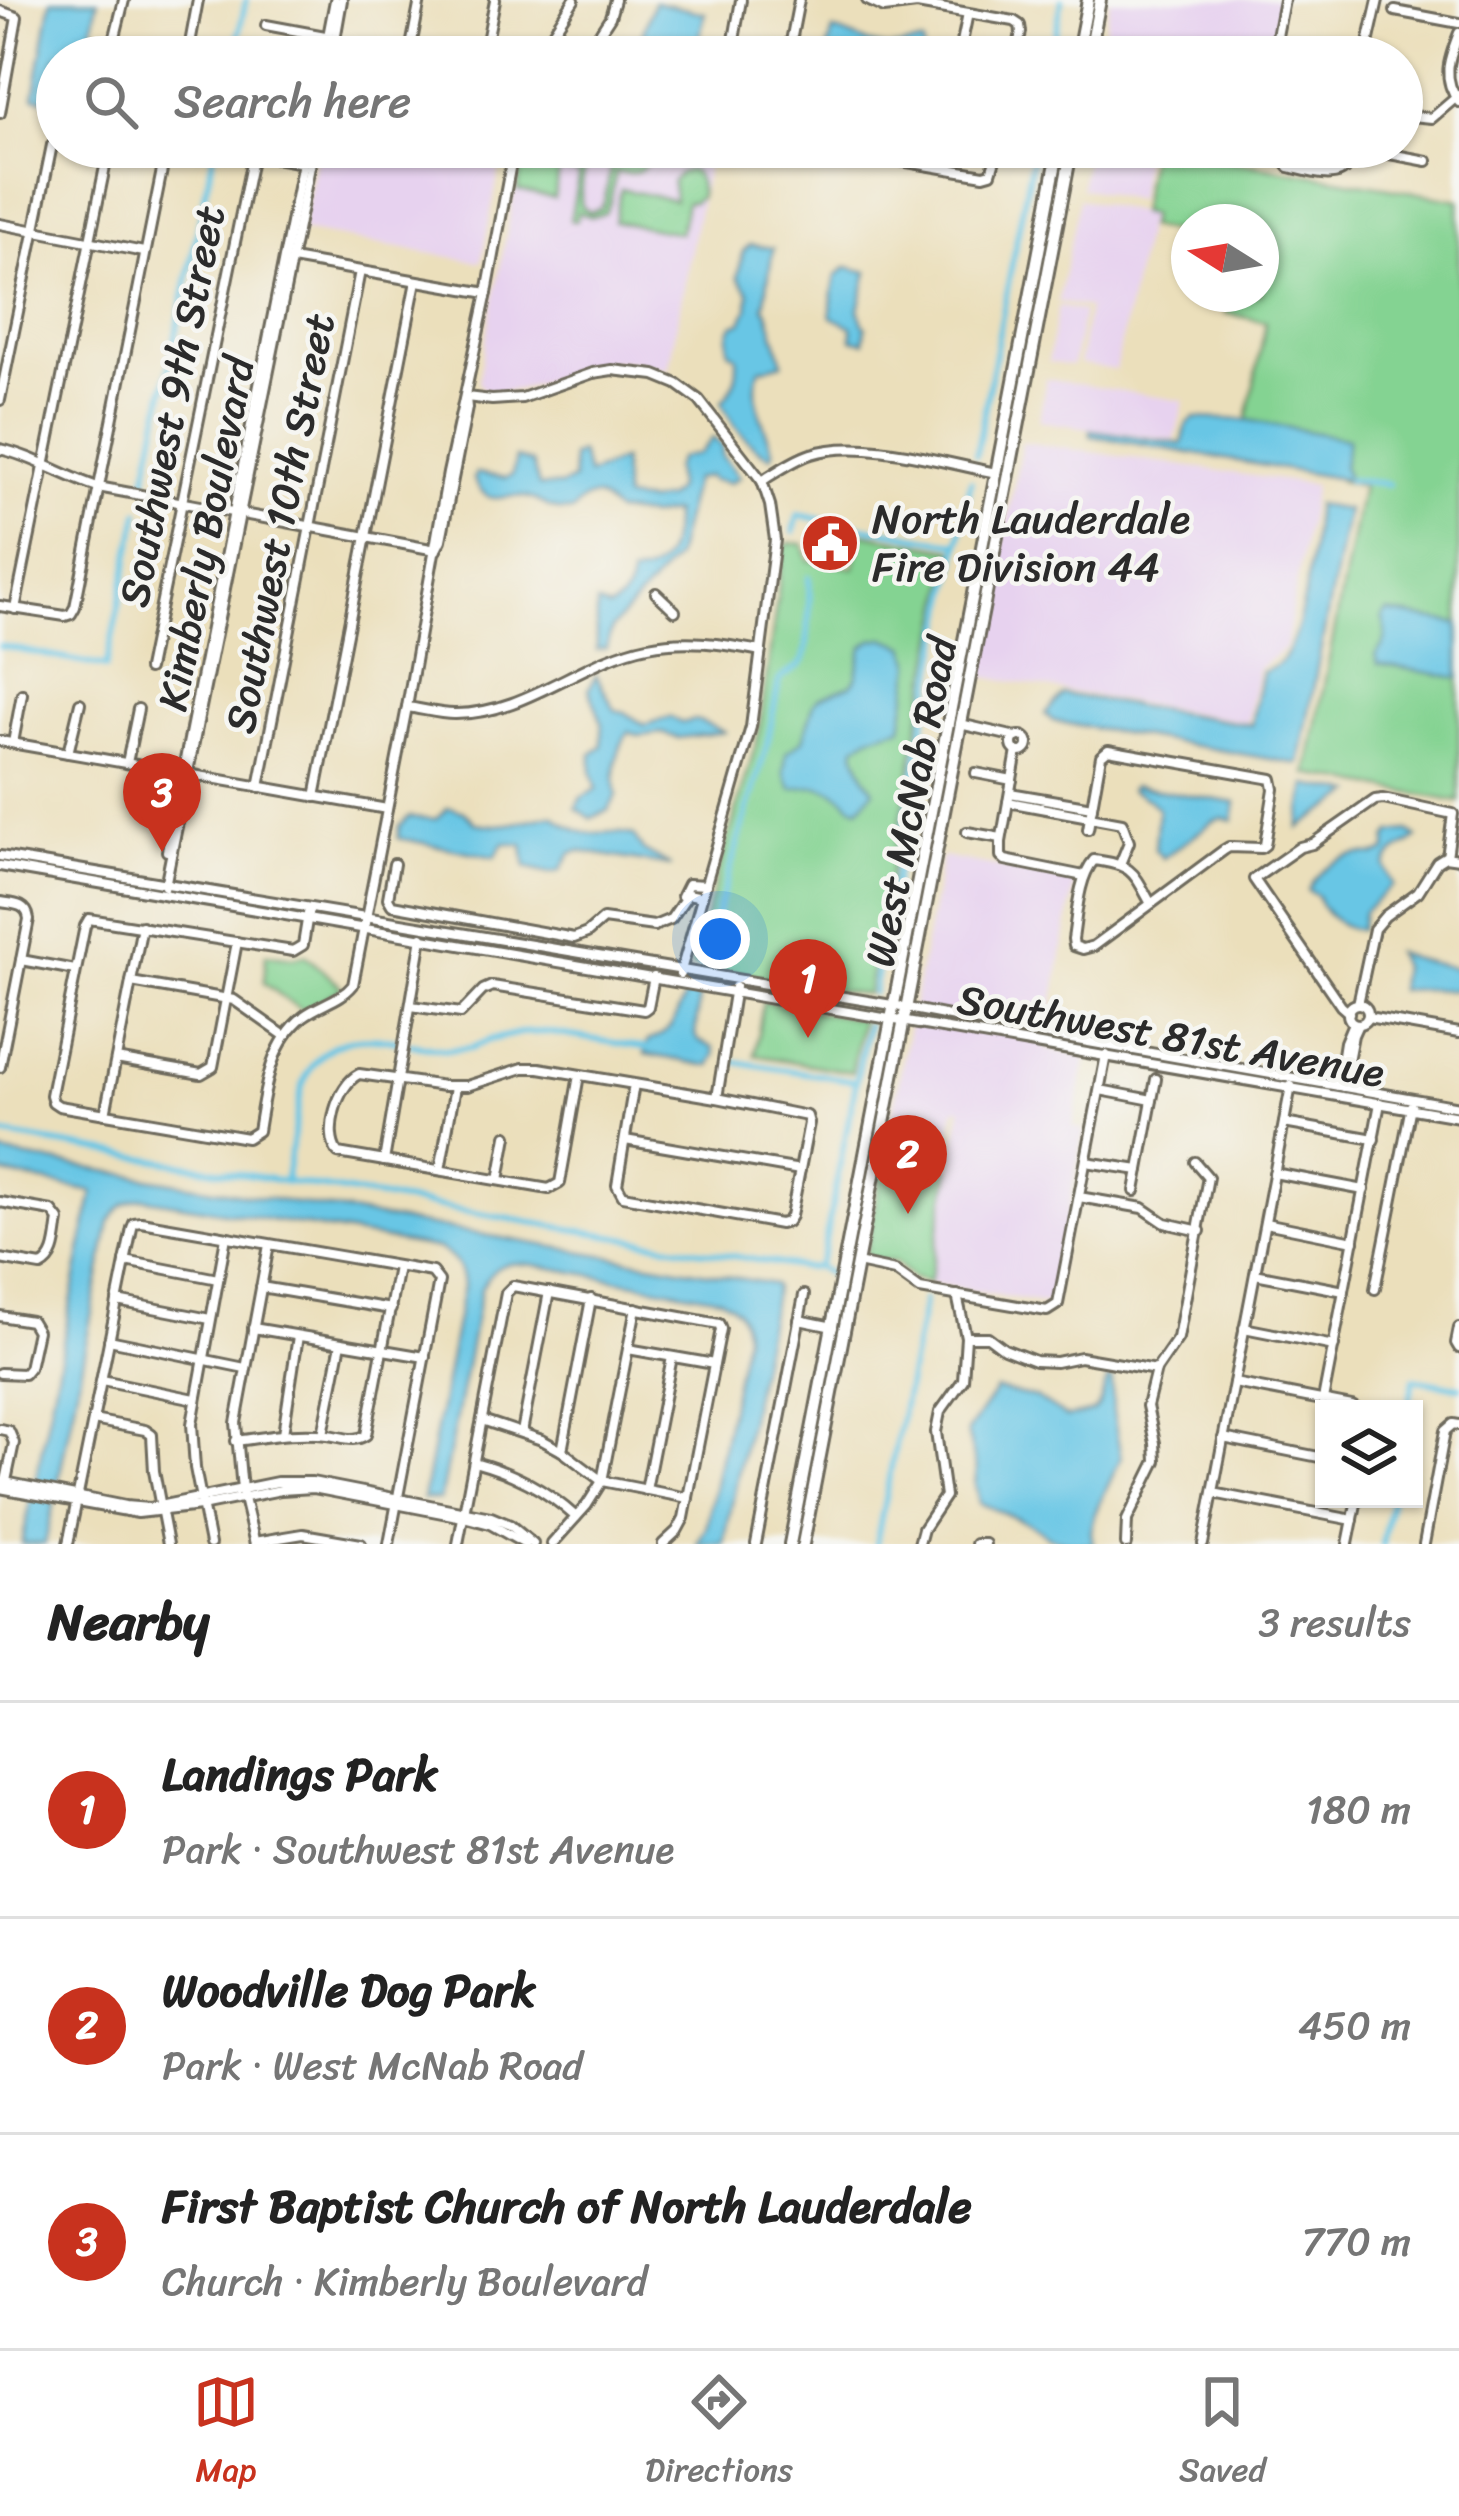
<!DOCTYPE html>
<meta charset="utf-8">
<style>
:root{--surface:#fff;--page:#f2f2f2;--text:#222;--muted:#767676;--line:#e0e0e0;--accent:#c8321e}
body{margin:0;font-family:Sriracha,sans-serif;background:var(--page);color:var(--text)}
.controls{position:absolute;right:36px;bottom:36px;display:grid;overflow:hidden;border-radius:0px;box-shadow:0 3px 9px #0004}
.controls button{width:108px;height:108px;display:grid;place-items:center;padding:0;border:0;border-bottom:3px solid var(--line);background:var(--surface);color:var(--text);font:60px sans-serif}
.compass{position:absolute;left:1171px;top:204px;width:108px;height:108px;border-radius:50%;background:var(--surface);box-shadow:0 3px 9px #0004;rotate:281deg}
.you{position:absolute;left:720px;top:939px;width:42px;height:42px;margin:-30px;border:9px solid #fff;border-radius:50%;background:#1a73e8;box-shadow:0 0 0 18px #1a73e833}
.badge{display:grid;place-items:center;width:78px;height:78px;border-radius:50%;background:var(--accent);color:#fff;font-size:39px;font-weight:700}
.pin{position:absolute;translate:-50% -99px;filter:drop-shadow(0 3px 6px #0008)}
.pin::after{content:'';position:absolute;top:63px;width:42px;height:36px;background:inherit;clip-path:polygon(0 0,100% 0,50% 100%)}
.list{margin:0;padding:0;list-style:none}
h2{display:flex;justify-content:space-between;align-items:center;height:156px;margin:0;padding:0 48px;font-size:51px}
h2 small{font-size:39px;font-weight:400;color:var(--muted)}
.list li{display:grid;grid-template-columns:78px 1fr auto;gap:36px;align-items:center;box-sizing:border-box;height:216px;padding:0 48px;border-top:3px solid var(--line)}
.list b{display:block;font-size:45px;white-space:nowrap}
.list p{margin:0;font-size:39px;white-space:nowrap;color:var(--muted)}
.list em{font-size:39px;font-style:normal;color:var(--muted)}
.icon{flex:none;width:66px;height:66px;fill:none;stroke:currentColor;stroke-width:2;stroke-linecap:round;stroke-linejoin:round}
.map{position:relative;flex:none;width:1459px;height:1544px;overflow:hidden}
.search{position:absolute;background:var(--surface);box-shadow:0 3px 9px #0004;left:36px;right:36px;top:36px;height:132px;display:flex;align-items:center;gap:30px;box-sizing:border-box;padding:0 42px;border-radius:66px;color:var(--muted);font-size:45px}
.sheet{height:804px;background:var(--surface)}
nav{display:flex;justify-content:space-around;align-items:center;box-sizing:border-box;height:168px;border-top:3px solid var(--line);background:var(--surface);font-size:33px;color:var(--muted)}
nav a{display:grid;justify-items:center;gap:6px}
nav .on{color:var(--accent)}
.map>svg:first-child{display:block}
</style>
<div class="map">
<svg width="1459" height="1544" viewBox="0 0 1459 1544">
<rect width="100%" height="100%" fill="#f6f6f2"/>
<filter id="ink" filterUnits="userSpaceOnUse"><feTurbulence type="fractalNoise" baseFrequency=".00833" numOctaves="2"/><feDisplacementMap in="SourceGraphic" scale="24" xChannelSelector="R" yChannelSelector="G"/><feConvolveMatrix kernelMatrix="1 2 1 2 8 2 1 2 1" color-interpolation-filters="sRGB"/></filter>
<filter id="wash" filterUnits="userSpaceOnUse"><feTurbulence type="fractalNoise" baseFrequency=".004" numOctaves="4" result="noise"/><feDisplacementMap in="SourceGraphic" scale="48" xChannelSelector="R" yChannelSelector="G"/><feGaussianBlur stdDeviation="2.7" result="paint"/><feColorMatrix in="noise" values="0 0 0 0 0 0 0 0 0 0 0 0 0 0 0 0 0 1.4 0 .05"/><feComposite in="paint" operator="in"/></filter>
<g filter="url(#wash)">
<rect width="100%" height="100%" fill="#ebdfbb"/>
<!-- built -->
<g fill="#e7d2ef">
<path d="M1110,0H1281L1271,57H1101Z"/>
<path d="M318,147H504L481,262L301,231Z"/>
<path d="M523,147H657L709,156L668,370L632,361H607L521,389L497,392L484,390L478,382Z"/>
<path d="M1087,147H1145L1137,200L1081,188Z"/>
<path d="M1079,199L1148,215L1115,370L1079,364L1088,308L1058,302Z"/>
<path d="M1058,306L1083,312L1072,366L1048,362Z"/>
<path d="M1046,379L1184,401L1175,440L1039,421Z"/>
<path d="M1022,442L1314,485L1285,648L1258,669L1247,722L979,676Z"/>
<path d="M942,857L1075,881L1045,1049L1087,1056L1073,1127L1084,1130L1051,1300L1047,1304L929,1283L962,1108H955L944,1164L885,1152Z"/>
</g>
<!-- green -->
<g fill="#84d392" stroke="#587f5e" stroke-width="3" fill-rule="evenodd">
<path d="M526,147H580L575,173L523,163Z"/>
<path d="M584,147L608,150L617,162L621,147L651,149C648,170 636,177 616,172L610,203L605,213L591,217L578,212L576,221L570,220ZM596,153L606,155L611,166L604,202L600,209L589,212L582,206C579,191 583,162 596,153Z"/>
<path d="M1151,147L1459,200V802L1307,774L1362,486L1340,481L1347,439L1247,420L1266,322L1226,313L1230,294H1261V222H1189V235L1148,227L1150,215L1139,213Z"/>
<path d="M522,165L559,172L554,198L517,190Z"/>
<path d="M689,170C700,175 700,186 700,196L693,202H686L680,233L614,221L621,189L674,200L672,181L679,173Z"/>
<path d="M860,533L953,550L867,995L691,966L759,733L784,547L789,543L803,544L808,560L854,568Z"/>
<path d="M266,954L293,958L305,955L343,988L302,1011L264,983Z"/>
<path d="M763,1001L861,1020L852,1072L755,1055Z"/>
<path d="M884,1157L950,1170L929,1283L912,1278L895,1262L865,1258Z"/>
</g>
<!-- water -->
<g fill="#67c6e5" stroke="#497888" stroke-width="3">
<path d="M51,0H98L87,57H57V102L34,97Z"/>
<path d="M654,2L705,13L695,57H629L639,43Z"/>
<path d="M833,31C851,34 864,44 882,47C897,50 907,43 923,44L924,57H825Z"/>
<path d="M750,245L773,248L764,307L768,312L783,363L760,369C748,396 765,426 774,452L771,456C750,448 731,424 722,402C735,386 738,376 737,356L729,351C728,343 728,332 733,325L742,322L748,309L749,292L738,277L743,251Z"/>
<path d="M847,267L868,272L859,309L862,321L866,327L864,342L852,339V327L832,317C829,307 834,287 836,276Z"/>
<path d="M1194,418L1247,420L1348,439L1343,466L1348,480L1091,436V430L1182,444L1187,424Z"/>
<path d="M713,438L722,446V456L739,477L730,483L711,480L709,476L694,479L675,558L612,628L606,648L597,650V604L609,609C622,603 630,590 631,576C638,574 645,574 652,570C670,560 674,532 673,513L650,516L615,512C598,495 590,489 573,511C549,513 544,500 525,497C500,492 490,511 474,479L476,473L506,478L512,475L516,458L532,463L539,486H561L573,480L572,456L580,453L588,475L622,460L624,499L648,502L668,498L676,488L674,468L679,458L698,454Z"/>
<path d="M1316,505L1347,510L1299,764L1053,721L1045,714L1063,694L1251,725L1262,672C1272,668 1280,665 1285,656C1307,621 1311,546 1316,505Z"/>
<path d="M1387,612L1459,624V678L1378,664L1375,655C1387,643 1389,634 1382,618Z"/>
<path d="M884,638L906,646L912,664L902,727L870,736L856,746L855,751L865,777L874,790L859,808C841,801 858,809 842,797C826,783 811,786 792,789L784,773L786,753L803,740L814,703L819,698L851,685L856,678L863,647L873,640Z"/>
<path d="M596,675L615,710L625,712L644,725L671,717L681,723L696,720L726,732L678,738L661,733L639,736L629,732C616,748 612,776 617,795L608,811L591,818L576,808L581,798L597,789L592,772V754L602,746V723L589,689Z"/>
<path d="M1307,785L1354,793L1299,828Z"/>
<path d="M1133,786L1236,803L1233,820L1223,818L1214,821L1163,858L1155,850L1158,809L1150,800L1130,790Z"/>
<path d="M448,808C461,809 467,813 475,823C506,829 523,820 553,815C594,847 594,825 633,835L643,850L671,866L579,851L571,853L560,871L550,873L526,867L523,845L504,843L495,857L398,838L399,827L409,817L436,819Z"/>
<path d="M1408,831L1417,837C1405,851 1393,847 1385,867L1393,885L1363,912L1360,930C1342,928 1322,914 1317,896L1308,891C1313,875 1339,856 1357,855C1371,853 1374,859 1387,850V839L1391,833Z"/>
<path d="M1395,952L1410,958L1455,968L1459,972V987L1451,991C1436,987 1415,991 1398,989L1401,967Z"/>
<path d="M694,994L699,997L695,1035L699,1041L714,1048L715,1055L710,1066L645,1054L648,1041C674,1032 675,1019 685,995Z"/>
<path d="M0,1153L773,1284L775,1288L724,1544H697L707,1525L744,1337C744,1316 739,1308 720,1298L535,1265C506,1262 495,1261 481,1289L440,1500L423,1499L463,1286C462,1267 455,1259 440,1249L143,1198C125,1202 118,1207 110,1222L57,1488L35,1483L93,1192L0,1173Z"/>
<path d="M1108,1379L1112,1380L1113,1412L1121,1458L1095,1513L1091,1532L1093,1544H1077L1049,1537L1030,1524L979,1503L975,1484L977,1469L967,1432L996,1390L1036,1398L1066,1417C1105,1413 1096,1408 1108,1379Z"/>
<path d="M31,1497L54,1502L45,1544H22Z"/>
</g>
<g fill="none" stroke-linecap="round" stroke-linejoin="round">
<!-- canal -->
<g stroke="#67c6e5" stroke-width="6">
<path d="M234,57L246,0"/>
<path d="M1051,57L1062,0"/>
<path d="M976,455L1034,147"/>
<path d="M1348,480L1388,484"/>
<path d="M145,483L215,147"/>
<path d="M794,532L798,515L959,544"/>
<path d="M0,646L106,667L139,512"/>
<path d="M701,967L767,745L779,681C786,672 797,671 803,661C809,650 810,592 809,577"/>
<path d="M873,993L971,481"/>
<path d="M411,1044L446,1050L471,1048L489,1040L520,1033L546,1032L654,1049"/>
<path d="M731,1061L856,1081"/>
<path d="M0,1134L805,1268L817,1267L823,1252L867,1025"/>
<path d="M285,1182L302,1087C319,1040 353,1033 398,1041"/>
<path d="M817,1267L833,1276"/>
<path d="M1408,1409L1414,1379L1459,1387"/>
<path d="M876,1544L924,1300"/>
<path d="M1382,1544L1391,1499"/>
</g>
</g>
</g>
<g filter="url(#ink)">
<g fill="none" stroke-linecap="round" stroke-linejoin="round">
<!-- minor casing -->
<g stroke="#6e6a5d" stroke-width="14">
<g id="minor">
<path d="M198,0L189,49L190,54L200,57"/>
<path d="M867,0L884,8L917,4L1014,21L1020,25L1021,32L1016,57"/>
<path d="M0,11L17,17L0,113"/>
<path d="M1395,11L1459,23"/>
<path d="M266,25L336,38"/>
<path d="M1459,33C1449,59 1441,78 1459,102"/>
<path d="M110,57L124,0"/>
<path d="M324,57L335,0"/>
<path d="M332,57L342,0"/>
<path d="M409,57L420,0"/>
<path d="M484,57L495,0"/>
<path d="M537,57L574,0"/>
<path d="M584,57L610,17L615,0"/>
<path d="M731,57L741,0"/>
<path d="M788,57L799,0"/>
<path d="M959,57L968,13"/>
<path d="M1273,57L1284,0"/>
<path d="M1365,57L1378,0"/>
<path d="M1402,115L1432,118L1459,95"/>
<path d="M820,147H842"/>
<path d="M871,147L895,160L984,175L991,173L999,147"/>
<path d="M1284,147L1282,158L1289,167C1304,170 1337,182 1346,167C1349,161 1349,154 1351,147"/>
<path d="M1363,149L1427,161"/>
<path d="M938,167L942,147"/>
<path d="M0,224L144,252"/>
<path d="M292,259L487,293"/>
<path d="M466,397L492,400L522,398L593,373L612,370L655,375L677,384L699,400L762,481L770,505L775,540L751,727L680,974"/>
<path d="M0,400L52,145L57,137"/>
<path d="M0,449C33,456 65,477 98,487L436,550"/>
<path d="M762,481C778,471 793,460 811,454C862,437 944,463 996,473"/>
<path d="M437,548L441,540L467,408L466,398"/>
<path d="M656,593L675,611"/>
<path d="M0,606L65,616L71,614L75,607L162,170L161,159L154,153L124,147"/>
<path d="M15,609L109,147"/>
<path d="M148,669L253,154L303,163"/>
<path d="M407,707C422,709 439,714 454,714C524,715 582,659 648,646C687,638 723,644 761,651"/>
<path d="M960,724L1016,737"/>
<circle cx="1020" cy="744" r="8"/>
<path d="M0,741L387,809"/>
<path d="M13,743L22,694"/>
<path d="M1017,751L1001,842V856L1005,860L1084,876"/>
<path d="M68,753L80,703"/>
<path d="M127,763L138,709"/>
<path d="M976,773L1012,780"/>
<path d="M259,787L360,271"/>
<path d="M1010,793L1092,807"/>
<path d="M315,797L416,281"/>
<path d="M1008,802L1122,823L1129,842L1120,864"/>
<path d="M1088,829L1101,756L1108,750L1272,779L1274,789L1265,845L1261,848L1229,847L1224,850L1094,946L1083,949L1074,946L1073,939C1077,915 1078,878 1094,860C1133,865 1133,871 1151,904"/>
<path d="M967,832L1001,838"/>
<path d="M167,851L306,147"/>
<path d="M0,856L892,1005L1037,1033L1459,1107"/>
<path d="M394,864L388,898L392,905L574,938L587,933L603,919L654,926L671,919L688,894L702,897"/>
<path d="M0,866L1459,1117"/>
<path d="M165,886L314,147"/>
<path d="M682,896L688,884L706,885"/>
<path d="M0,902C13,904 27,903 29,919L0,1067"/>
<path d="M309,908L303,945L293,951L89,919L85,926L51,1095L53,1102L59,1106L247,1138L258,1131C265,1090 269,1044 304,1016C320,1004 341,1000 353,985L407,707L448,473L487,293L514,147"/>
<path d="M21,960L75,970"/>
<path d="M131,982L234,1000L285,1036"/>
<path d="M1358,1004L1374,929L1385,916L1418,892L1437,862L1445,857L1459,859"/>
<circle cx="1358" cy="1014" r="10"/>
<path d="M411,1006L461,1013L483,990L492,986L644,1010L648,1007L654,977"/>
<path d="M1349,1013L1341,1006L1254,879L1300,847L1312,844L1375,800L1383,799L1453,814L1447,857"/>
<path d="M1368,1017L1459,1033"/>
<path d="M116,1059L201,1074L213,1067L237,942"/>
<path d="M579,1075L560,1183L549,1189L338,1153C323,1134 337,1085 359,1074L444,1086H467L523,1068H539L717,1098L807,1116L809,1123L791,1216L787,1222L780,1224L623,1196L617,1185L634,1084"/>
<path d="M1338,1086L1345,1042L1353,1023"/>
<path d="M1343,1087L1353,1035L1358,1024"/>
<path d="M1100,1090L1152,1100"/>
<path d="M717,1098L735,987"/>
<path d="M105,1114L142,926"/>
<path d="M1284,1123L1374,1139"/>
<path d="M625,1140L800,1170"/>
<path d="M384,1161L422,937"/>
<path d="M1086,1162L1139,1170"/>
<path d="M440,1170L455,1087"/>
<path d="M1274,1173L1364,1190"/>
<path d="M499,1180L507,1136"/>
<path d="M1135,1191L1156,1079"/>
<path d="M1079,1197L1143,1208L1165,1223L1200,1231"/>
<path d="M0,1202L52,1211L59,1220C56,1236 57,1259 41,1266L0,1259"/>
<path d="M1265,1223L1354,1241"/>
<path d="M125,1261L218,1279"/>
<path d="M857,1263L895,1271L920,1289L1047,1311L1058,1304L1106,1055"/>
<path d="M1255,1274L1344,1291"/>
<path d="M261,1287L391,1309"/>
<path d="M1375,1289L1411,1106"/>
<path d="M117,1301L210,1319"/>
<path d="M0,1316L31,1321L37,1331L29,1368L24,1374L0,1373"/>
<path d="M799,1320L833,1327"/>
<path d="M253,1328L425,1357"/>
<path d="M1244,1328L1334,1346"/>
<path d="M1459,1328L1456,1343L1459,1348"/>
<path d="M966,1337H988L1004,1349L1035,1361L1056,1362L1080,1357L1156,1370"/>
<path d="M109,1340L245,1368"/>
<path d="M628,1349L714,1364"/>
<path d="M102,1380L195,1399"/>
<path d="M1234,1383L1352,1406L1357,1409"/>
<path d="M1323,1400L1380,1103"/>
<path d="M93,1420L145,1430L152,1435L154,1471L168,1544"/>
<path d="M482,1420L542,1440L562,1451L602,1481L688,1498"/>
<path d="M0,1429L9,1431L14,1443L6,1481"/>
<path d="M522,1432L549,1292"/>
<path d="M283,1434L298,1336"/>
<path d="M323,1434L341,1343"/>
<path d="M1223,1438L1324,1458"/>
<path d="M236,1441C267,1437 297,1431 328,1435C343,1437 354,1443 366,1435L398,1267"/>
<path d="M562,1451L591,1299"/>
<path d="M474,1462C514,1473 545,1489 576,1517"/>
<path d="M0,1481L125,1506L149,1508L277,1482H312L491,1517L510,1525L533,1544"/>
<path d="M0,1488L138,1513L201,1506L281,1490L313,1488L463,1517L490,1524L525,1544"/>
<path d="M646,1490L672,1357"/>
<path d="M1213,1493L1353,1520"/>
<path d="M255,1542L303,1534L361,1544"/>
<path d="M68,1544L132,1228L134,1223L141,1222L432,1272L439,1281L389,1544"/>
<path d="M210,1544L195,1468L192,1424L226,1237"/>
<path d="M255,1544L242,1490L236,1423L269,1245"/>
<path d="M458,1544L506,1293L513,1286L719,1324L721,1329L684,1518L677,1531L663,1544"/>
<path d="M552,1544L587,1505L602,1481L636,1308"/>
<path d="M756,1544L804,1295"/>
<path d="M919,1544L923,1529L945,1496L936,1432L940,1412L963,1380L966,1337L957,1295"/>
<path d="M976,1544H985"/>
<path d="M1126,1544L1127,1520L1156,1461L1155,1443L1147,1406L1156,1370L1178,1338L1208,1177L1195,1162"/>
<path d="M1203,1544L1291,1086"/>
<path d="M1348,1544L1357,1499"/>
<path d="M1424,1544L1445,1431L1453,1424L1459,1425"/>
</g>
</g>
<!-- major casing -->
<g stroke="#6e6a5d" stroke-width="16">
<g id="major">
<path d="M1077,57L1088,0"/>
<path d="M1089,57L1100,0"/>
<path d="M790,1544L1059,147"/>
<path d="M803,1544L1072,147"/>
</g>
</g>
<!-- minor -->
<use href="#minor" stroke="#fff" stroke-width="8"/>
<!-- major -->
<use href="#major" stroke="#fff" stroke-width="10"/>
</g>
</g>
<!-- icons -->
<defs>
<g id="civic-disc" transform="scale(3)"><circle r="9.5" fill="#c8321e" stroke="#f6f6f2"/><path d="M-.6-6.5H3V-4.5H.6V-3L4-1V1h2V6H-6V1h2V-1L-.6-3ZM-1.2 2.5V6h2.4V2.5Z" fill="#fff"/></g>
</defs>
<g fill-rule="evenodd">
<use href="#civic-disc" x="830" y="543"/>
</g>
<g text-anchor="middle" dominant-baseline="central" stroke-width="9" stroke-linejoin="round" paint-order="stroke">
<!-- street labels -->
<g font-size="42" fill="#2b2b2b" stroke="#f6f6f2">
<text transform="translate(172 406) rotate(-79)">Southwest 9th Street</text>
<text transform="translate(280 523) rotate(-79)">Southwest 10th Street</text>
<text transform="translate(206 534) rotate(-79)">Kimberly Boulevard</text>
<text transform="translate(911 802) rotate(-79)">West McNab Road</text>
<text transform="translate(1171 1036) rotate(10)">Southwest 81st Avenue</text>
</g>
<!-- poi labels -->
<g font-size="42" fill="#2b2b2b" stroke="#f6f6f2" text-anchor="start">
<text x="872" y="519">North Lauderdale<tspan x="872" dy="48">Fire Division 44</tspan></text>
</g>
</g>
</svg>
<div class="controls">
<button><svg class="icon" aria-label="layers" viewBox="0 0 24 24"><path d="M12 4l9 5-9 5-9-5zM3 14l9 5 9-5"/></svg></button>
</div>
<svg class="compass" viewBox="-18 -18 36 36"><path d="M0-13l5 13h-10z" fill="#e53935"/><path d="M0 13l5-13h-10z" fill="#767676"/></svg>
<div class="you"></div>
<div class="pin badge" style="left:808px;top:1038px">1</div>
<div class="pin badge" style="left:908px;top:1214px">2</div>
<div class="pin badge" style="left:162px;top:852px">3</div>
<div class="search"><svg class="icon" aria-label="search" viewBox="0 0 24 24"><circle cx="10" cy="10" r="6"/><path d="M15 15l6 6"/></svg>Search here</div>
</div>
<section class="sheet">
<h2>Nearby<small>3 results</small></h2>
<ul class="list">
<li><span class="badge">1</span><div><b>Landings Park</b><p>Park · Southwest 81st Avenue</p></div><em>180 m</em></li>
<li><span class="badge">2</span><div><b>Woodville Dog Park</b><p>Park · West McNab Road</p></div><em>450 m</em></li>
<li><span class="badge">3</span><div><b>First Baptist Church of North Lauderdale</b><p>Church · Kimberly Boulevard</p></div><em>770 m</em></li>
</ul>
</section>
<nav>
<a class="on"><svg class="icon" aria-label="map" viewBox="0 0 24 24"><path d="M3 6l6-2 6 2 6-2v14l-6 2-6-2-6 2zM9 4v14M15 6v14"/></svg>Map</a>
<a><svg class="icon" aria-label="directions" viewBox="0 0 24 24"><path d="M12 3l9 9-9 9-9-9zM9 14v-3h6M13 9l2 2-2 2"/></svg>Directions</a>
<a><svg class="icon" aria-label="saved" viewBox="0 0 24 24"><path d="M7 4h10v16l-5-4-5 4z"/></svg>Saved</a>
</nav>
